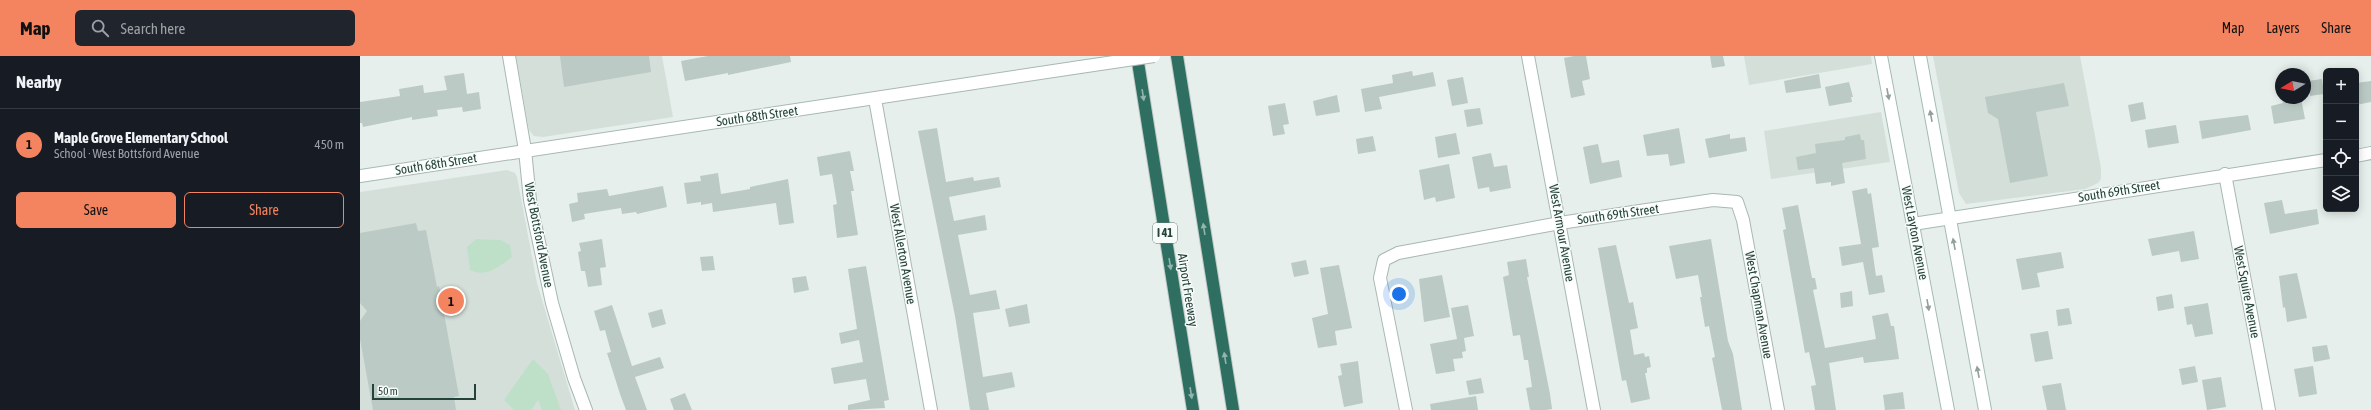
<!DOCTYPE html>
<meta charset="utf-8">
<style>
:root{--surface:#171b24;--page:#20242c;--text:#f1f3f6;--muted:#9ea1a6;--line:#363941;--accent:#f4845f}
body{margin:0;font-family:"Asap Condensed",sans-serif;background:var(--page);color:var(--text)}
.controls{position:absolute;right:12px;top:12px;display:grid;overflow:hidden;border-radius:6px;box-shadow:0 2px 10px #0003}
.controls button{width:36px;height:36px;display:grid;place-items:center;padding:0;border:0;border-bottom:1px solid var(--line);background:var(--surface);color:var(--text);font:20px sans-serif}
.compass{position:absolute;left:1915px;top:12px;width:36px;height:36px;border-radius:50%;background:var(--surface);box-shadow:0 2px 10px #0003;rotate:260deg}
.scale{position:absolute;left:12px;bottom:10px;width:104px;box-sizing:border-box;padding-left:4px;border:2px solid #24423a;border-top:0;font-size:11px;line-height:14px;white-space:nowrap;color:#24423a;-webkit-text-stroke:3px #f7fbf9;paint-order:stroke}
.you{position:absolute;left:1039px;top:238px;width:14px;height:14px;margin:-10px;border:3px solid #fff;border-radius:50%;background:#1a73e8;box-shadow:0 0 0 6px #1a73e833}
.badge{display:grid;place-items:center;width:26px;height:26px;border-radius:50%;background:var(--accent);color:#111;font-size:13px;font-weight:700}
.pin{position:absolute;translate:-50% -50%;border:2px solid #fff;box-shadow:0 1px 4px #0006}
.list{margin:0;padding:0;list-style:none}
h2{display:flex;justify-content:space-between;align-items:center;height:52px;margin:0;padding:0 16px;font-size:17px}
h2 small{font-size:13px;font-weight:400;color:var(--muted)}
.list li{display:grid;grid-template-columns:26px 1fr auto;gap:12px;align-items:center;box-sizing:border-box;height:72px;padding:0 16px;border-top:1px solid var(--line)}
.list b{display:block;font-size:15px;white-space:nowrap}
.list p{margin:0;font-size:13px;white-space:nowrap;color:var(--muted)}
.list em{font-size:13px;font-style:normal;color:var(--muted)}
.actions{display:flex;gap:8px;padding:12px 16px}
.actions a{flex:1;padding:9px 0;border:1px solid var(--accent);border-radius:6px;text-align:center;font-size:14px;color:var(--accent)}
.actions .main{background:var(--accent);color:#111}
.icon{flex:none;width:22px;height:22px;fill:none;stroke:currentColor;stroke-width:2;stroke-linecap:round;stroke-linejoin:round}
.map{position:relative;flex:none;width:2011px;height:354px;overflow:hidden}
header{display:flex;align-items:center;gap:24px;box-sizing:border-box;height:56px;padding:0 20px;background:var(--accent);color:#111}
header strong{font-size:19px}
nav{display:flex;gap:22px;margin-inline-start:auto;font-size:14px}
.search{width:280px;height:36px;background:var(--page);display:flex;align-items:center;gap:10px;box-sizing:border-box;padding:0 14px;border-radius:6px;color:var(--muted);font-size:15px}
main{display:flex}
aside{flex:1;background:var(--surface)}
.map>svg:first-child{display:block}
</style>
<header>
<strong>Map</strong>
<div class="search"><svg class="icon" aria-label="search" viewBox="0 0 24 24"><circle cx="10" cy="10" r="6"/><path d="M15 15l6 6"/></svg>Search here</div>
<nav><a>Map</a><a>Layers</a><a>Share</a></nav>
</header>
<main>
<aside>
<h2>Nearby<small></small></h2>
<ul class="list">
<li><span class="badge">1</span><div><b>Maple Grove Elementary School</b><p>School · West Bottsford Avenue</p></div><em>450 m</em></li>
</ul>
<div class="actions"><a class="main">Save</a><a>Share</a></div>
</aside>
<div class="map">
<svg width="2011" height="354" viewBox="0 0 2011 354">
<rect width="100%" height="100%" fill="#e6efeb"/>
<!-- built -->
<g fill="#d4dfda">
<path d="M156,0H302L313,61L183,81L174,80L169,74Z"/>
<path d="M1384,0H1511L1512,8L1389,29Z"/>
<path d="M1573,0H1720L1741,112V123L1738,127L1725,133L1606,148L1599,137Z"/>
<path d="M1521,56L1530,106L1411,123L1404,75Z"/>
<path d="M147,114L155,117L157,121L177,227L215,354H0V136Z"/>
</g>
<!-- green -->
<g fill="#bfe0c8">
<path d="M116,183L141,184L150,189L152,201C139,211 126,222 110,214L107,191Z"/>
<path d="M173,303L188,318L201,354H182L178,344L171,354H154L144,344Z"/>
</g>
<!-- building -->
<g fill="#bbcac4">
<path d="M200,0H289L291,16L204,31Z"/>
<path d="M348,0H430L431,6L368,19V17L325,25L321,5Z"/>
<path d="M1214,0H1226L1230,23L1222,25L1225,39L1211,42L1204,2Z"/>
<path d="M1350,0H1363L1365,10L1352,12Z"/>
<path d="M1052,15L1053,20L1073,16L1076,30L1019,41L1022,53L1005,56L1001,33L1033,27L1032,19Z"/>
<path d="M104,17L107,38L119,36L121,53L103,56L102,51L77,54L78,60L52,64V61L3,71L2,67H0V46L40,40L39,33L63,29L64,37L87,34L84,20Z"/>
<path d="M1459,18L1461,32L1426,37L1424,25Z"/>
<path d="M1103,21L1108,47L1092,50L1087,24Z"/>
<path d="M1962,23L1964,38L1950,40L1948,25Z"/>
<path d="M2011,25V46L1996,49V27Z"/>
<path d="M1489,26L1493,41H1491L1492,46L1469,50L1465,31Z"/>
<path d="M1704,27L1709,50L1676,56L1688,120L1650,127L1638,63L1628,57L1625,41Z"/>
<path d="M977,39L980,56L956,60L953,45Z"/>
<path d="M1922,42H1941L1945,63L1914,68L1911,50L1923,47Z"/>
<path d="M1783,46L1786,63L1771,66L1768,49Z"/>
<path d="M925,47L929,68L923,69L925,78L913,80L908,50Z"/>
<path d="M1120,52L1123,68L1107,71L1104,54Z"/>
<path d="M1888,59L1891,74L1842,83L1839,65Z"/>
<path d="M1816,69L1819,87L1788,92L1785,74Z"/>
<path d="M577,72L586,126L613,121L614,125L639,121L641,131L589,141L594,165L625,159L627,174L598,179L610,239L636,234L640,253L613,257L623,321L652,316L655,331L626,337L629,354H610L595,260L558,75Z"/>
<path d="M1319,72L1325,107L1310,110L1308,98L1287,100L1283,79Z"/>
<path d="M1096,77L1100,98L1078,102L1075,81Z"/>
<path d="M1370,78V83L1385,81L1387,95L1349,102L1345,83Z"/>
<path d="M1500,78L1501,84H1504L1506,103L1482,107L1485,127L1471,130V126L1456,128L1454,112L1438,114L1436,101L1456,97L1455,88L1485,84V81Z"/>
<path d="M1013,80L1016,95L998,98L996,83Z"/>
<path d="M1238,88L1242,107L1259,104L1262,121L1230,128L1223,91Z"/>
<path d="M490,95L494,115H490L494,135H491L498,179L477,182L473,149L477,148L472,118L460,120L457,101Z"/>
<path d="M1131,97L1134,111L1147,109L1151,132L1130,136L1129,131L1118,133L1112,101Z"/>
<path d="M1089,108L1095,142L1076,146L1075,141L1064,144L1059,114Z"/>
<path d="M358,117L361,138L390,133V131L428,123L434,167L419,169L416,147L353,156L352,147L341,149V146L327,148L324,127L341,125L340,120Z"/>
<path d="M303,130L307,151L277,158L276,156L262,158L261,152L224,158L225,163L212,166L209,148L218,146L217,137L247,133L249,140Z"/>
<path d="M1507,132L1508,138L1511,137L1519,191L1512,192L1516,220L1522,219L1525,236L1509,239L1503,206L1482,210L1479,191L1501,188L1492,135Z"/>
<path d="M1922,144L1925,158L1957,153L1959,168L1910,178L1904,147Z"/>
<path d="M1438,149L1452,222H1455L1457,233L1453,234L1465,292L1516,283L1512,260L1528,257L1531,270H1534L1539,303L1504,307L1503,301L1469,307L1476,354H1455L1451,330L1456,329L1449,296L1445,297L1423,174L1426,173L1422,152Z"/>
<path d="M56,167L58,175L66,174L77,231L79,230L99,340L94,341L96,354H13L0,283V265L7,255L0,247V177Z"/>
<path d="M1834,175L1839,203L1821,206L1819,195L1792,200L1788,183Z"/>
<path d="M242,183L246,211L240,212L242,229L228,231L225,215H221L218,196L221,195L219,187Z"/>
<path d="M1351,183L1368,285L1373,298L1382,354H1362L1352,302L1355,301L1349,270L1345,271L1340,241H1342L1338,219L1316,223L1309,190Z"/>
<path d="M1256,189L1269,247L1273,246L1278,272L1270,274L1274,299L1284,297L1285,301L1289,300L1291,311L1287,312V317H1285L1290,343L1271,347L1266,324L1262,325L1238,192Z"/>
<path d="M1701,196L1704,212L1677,217L1680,231L1662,234L1656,203Z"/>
<path d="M353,200L355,214L342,215L340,201Z"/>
<path d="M1166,203L1169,221H1167L1190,338L1192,353L1186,354H1170L1166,332L1172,331L1168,304H1164L1160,279L1153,280L1143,221L1149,219L1147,206Z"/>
<path d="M946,204L949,218L934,221L931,207Z"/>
<path d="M979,209L992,272L975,275L977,289L958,292L952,262L968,258L960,212Z"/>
<path d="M506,210L529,344L524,345L525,352L488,354V349L510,344L506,323L474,328L471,312L503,306L499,284L481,288L479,277L497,273L488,213Z"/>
<path d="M1937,217L1947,262L1927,266L1925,251L1923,252L1919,220Z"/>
<path d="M1082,219L1090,261L1064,266L1059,223Z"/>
<path d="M446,220L449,234L434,237L432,222Z"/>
<path d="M1492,235L1493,250L1481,252L1480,237Z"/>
<path d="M1812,238L1814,252L1798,255L1796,241Z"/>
<path d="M1848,247L1853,278L1835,281L1832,268L1827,269L1824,251Z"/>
<path d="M667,248L670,267L649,271L645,253Z"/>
<path d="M252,249L272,310L300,301L304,312L275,321L287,354H266L260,338L247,297L251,296L245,274L240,275L234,255Z"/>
<path d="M1108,249L1114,280L1104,282L1106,295L1102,296L1103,302L1093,303L1095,315L1076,318L1070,288L1097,283L1091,252Z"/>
<path d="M1709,252L1712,268L1698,270L1696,254Z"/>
<path d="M302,253L306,268L292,272L288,257Z"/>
<path d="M1688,275L1693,303L1675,306L1670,278Z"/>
<path d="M1967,289L1970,303L1954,306L1952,291Z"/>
<path d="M998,305L1003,347L984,351L978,320L982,319L980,308Z"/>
<path d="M1835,310L1838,326L1822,329L1819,313Z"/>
<path d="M1953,310L1957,338L1939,341L1934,313Z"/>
<path d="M1861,321L1866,351L1847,354L1842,324Z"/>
<path d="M1121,322L1124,337L1109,339L1106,325Z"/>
<path d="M1701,327L1706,354H1687L1682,330Z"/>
<path d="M1543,336L1545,353L1525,354L1523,339Z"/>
<path d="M325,337L332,354H314L310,343Z"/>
<path d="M1116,340L1118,354H1071L1070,348Z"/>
</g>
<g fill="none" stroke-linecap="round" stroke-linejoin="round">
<!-- minor casing -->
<g stroke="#a8b8b2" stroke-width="14">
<g id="minor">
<path d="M149,0L165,94L170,144L192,247L214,322L226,354"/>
<path d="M1168,0L1234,354"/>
<path d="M515,43L571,354"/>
<path d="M1996,100L2011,97"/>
<path d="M1865,118L1909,354"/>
<path d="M1553,168L1966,104"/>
<path d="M1046,354L1020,222L1024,204L1038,197L1200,167L1353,144L1377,146L1383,164L1418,354"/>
</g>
</g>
<!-- tertiary casing -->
<g stroke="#a8b8b2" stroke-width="14">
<path id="tertiary" d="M0,120L720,11"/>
</g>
<!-- secondary casing -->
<g stroke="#a4bbb3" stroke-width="14">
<g id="secondary">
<path d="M1521,0L1588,354"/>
<path d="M1560,0L1625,354"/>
</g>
</g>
<!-- motorway casing -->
<g stroke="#c2cac8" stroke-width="14">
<g id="motorway">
<path d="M777,0L833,354"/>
<path d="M817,0L873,354"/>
</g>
</g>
<!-- minor -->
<use href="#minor" stroke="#fff" stroke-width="12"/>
<!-- tertiary -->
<use href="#tertiary" stroke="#fff" stroke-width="12"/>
<!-- secondary -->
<use href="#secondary" stroke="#fff" stroke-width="12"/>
<!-- motorway -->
<use href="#motorway" stroke="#2f6f62" stroke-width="12"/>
<!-- tertiary-bridge casing -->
<g stroke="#a8b8b2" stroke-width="14" stroke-linecap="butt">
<path id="tertiary-bridge" d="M720,11L794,0"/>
</g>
<!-- tertiary-bridge -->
<use href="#tertiary-bridge" stroke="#fff" stroke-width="12"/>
</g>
<!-- one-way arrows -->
<defs><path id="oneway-solid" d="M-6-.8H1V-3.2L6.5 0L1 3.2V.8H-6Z"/></defs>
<g fill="#92a09c">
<use href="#oneway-solid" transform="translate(1528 38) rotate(79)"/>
<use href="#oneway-solid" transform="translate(1571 60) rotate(-100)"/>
<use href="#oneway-solid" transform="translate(1594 188) rotate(-101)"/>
<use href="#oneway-solid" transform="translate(1568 249) rotate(80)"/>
<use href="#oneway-solid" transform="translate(1618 316) rotate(-101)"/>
</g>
<g fill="#93b5ae">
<use href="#oneway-solid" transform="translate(783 39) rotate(81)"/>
<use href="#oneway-solid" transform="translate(844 173) rotate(-99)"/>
<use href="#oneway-solid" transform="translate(810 208) rotate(81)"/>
<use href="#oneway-solid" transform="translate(865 302) rotate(-99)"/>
<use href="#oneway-solid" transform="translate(831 337) rotate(81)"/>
</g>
<g text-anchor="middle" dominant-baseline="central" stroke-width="3" stroke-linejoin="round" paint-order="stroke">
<!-- shield labels -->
<rect fill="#f7fbf9" stroke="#637a73" stroke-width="1" x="793" y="167" width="24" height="20" rx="3"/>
<g font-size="12" font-weight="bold" fill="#24423a">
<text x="805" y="177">I 41</text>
</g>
<!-- street labels -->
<g font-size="13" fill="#24423a" stroke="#f7fbf9">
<text transform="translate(397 60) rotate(-8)">South 68th Street</text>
<text transform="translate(76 108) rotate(-9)">South 68th Street</text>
<text transform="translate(1759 135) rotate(-9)">South 69th Street</text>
<text transform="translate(1258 158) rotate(-8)">South 69th Street</text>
<text transform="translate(1202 177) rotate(80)">West Armour Avenue</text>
<text transform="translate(1555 177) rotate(79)">West Layton Avenue</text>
<text transform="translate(179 179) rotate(79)">West Bottsford Avenue</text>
<text transform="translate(543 198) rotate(80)">West Allerton Avenue</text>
<text transform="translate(828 234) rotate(81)">Airport Freeway</text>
<text transform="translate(1887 236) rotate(79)">West Squire Avenue</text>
<text transform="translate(1399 249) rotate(80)">West Chapman Avenue</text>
</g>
</g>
</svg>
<div class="controls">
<button>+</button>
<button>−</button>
<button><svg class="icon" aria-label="locate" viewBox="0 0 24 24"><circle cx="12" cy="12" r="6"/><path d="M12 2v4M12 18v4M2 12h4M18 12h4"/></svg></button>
<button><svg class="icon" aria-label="layers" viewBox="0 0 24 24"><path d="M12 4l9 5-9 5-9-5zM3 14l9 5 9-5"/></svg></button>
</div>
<svg class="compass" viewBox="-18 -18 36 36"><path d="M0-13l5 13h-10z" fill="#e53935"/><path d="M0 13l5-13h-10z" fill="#9ea1a6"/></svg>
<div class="scale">50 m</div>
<div class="you"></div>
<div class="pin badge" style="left:91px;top:245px">1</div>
</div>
</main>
